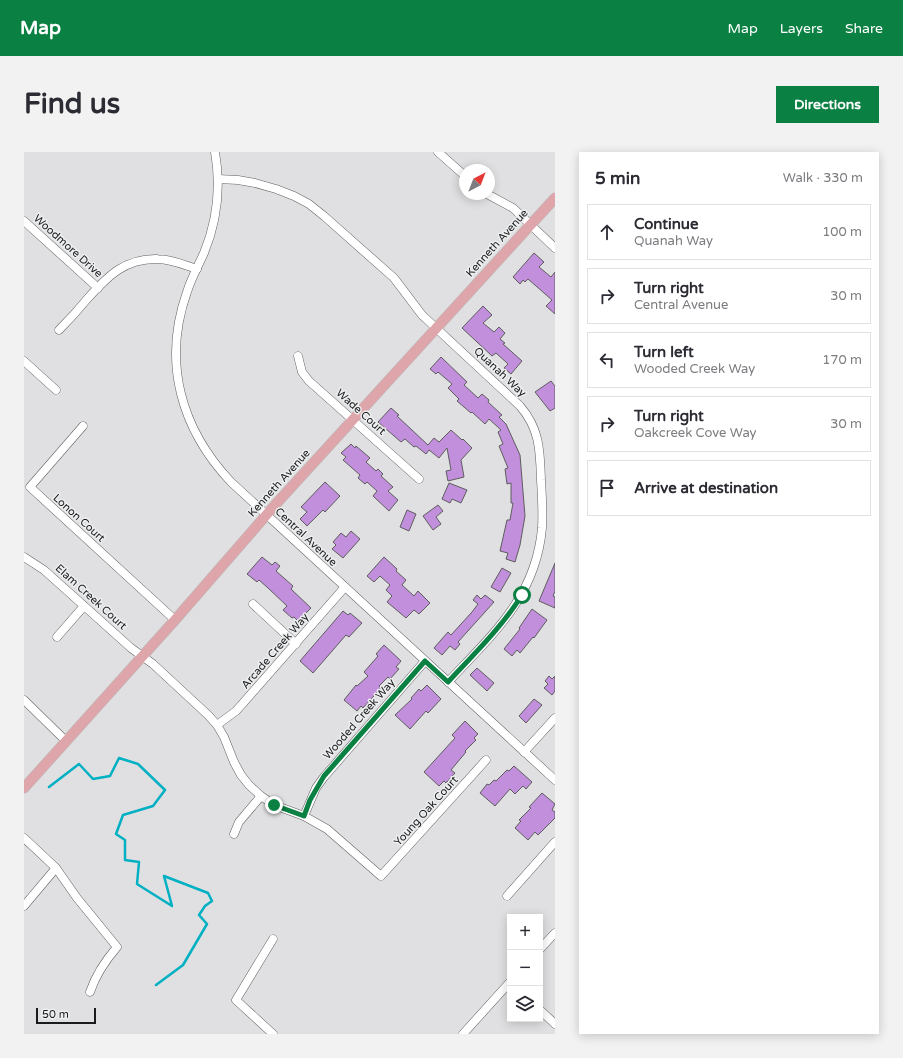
<!DOCTYPE html>
<meta charset="utf-8">
<style>
:root{--surface:#fff;--page:#f2f2f3;--text:#2b2b33;--muted:#7c7c81;--line:#e1e1e2;--accent:#0b8043}
body{margin:0;font-family:"Varela Round",sans-serif;background:var(--page);color:var(--text)}
.controls{position:absolute;right:12px;bottom:12px;display:grid;overflow:hidden;border-radius:0px;box-shadow:0 2px 10px #0003}
.controls button{width:36px;height:36px;display:grid;place-items:center;padding:0;border:0;border-bottom:1px solid var(--line);background:var(--surface);color:var(--text);font:20px sans-serif}
.compass{position:absolute;left:435px;top:12px;width:36px;height:36px;border-radius:50%;background:var(--surface);box-shadow:0 2px 10px #0003;rotate:42deg}
.scale{position:absolute;left:12px;bottom:10px;width:60px;box-sizing:border-box;padding-left:4px;border:2px solid #1a1b1b;border-top:0;font-size:11px;line-height:14px;white-space:nowrap;color:#1a1b1b;-webkit-text-stroke:3px #edeeef;paint-order:stroke}
.stop{position:absolute;width:12px;height:12px;margin:-9px;border:3px solid #0b8043;border-radius:50%;background:#fff}
.stop.end{background:#0b8043;border-color:#fff;box-shadow:0 1px 4px #0008}
.list{margin:0;padding:0;list-style:none}
h2{display:flex;justify-content:space-between;align-items:center;height:52px;margin:0;padding:0 16px;font-size:17px}
h2 small{font-size:13px;font-weight:400;color:var(--muted)}
.list li{display:grid;grid-template-columns:26px 1fr auto;gap:12px;align-items:center;box-sizing:border-box;height:56px;margin:0 8px 8px;padding:0 8px;border:1px solid var(--line);border-radius:0px}
.list b{display:block;font-size:15px;white-space:nowrap}
.list p{margin:0;font-size:13px;white-space:nowrap;color:var(--muted)}
.list em{font-size:13px;font-style:normal;color:var(--muted)}
.icon{flex:none;width:22px;height:22px;fill:none;stroke:currentColor;stroke-width:2;stroke-linecap:round;stroke-linejoin:round}
.map{position:relative;flex:none;width:531px;height:882px;overflow:hidden;border-radius:0px}
header{display:flex;align-items:center;gap:24px;box-sizing:border-box;height:56px;padding:0 20px;background:var(--accent);color:#fff}
header strong{font-size:19px}
nav{display:flex;gap:22px;margin-inline-start:auto;font-size:14px}
.intro{display:flex;align-items:center;justify-content:space-between;box-sizing:border-box;height:96px;padding:0 24px}
h1{margin:0;font-size:28px}
.button{padding:10px 18px;border-radius:0px;background:var(--accent);color:#fff;font-size:14px;font-weight:700}
main{display:flex;gap:24px;padding:0 24px}
aside{flex:1;background:var(--surface);border-radius:0px;box-shadow:0 2px 10px #0003}
.map>svg:first-child{display:block}
</style>
<header>
<strong>Map</strong>
<nav><a>Map</a><a>Layers</a><a>Share</a></nav>
</header>
<div class="intro"><h1>Find us</h1><a class="button">Directions</a></div>
<main>
<div class="map">
<svg width="531" height="882" viewBox="0 0 531 882">
<rect width="100%" height="100%" fill="#e0e0e2"/>
<g fill="none" stroke-linecap="round" stroke-linejoin="round">
<!-- stream -->
<path stroke="#01b0c2" stroke-width="2.5" d="M25,635L55,612L69,627L86,624L95,606L114,612L141,638L129,654L99,663L92,682L101,688V708L115,710L113,732L148,754L140,724L184,741L188,749L181,754L175,763L183,772L159,813L132,833"/>
</g>
<!-- building -->
<g fill="#c18fdb" stroke="#5e5d5e">
<path d="M510,101L520,110L515,115L527,125L531,120V162L522,154L528,148L504,127L501,130L499,128L496,132L489,125Z"/>
<path d="M459,154L468,163L459,171L470,180L475,175L481,181L476,187L481,191L479,192L498,209L487,222L480,216L484,212L472,201L468,204L438,176Z"/>
<path d="M417,205L443,230L440,233L454,246L458,242L465,248L464,250L478,263L475,265L482,272L496,303L501,364L496,393L491,410L482,407L484,401L476,399L483,368H486L489,351H487V331L483,332L481,317L484,316L475,294L479,292L474,280L477,278L465,267L461,272L448,260L447,261L433,249L435,247L424,236L428,232L414,220L412,222L406,217Z"/>
<path d="M527,229L531,234V256L526,259L511,240Z"/>
<path d="M367,256L375,263L373,264L404,293L410,286L415,290L427,278L438,288L439,287L448,296L437,308L440,325L424,329L422,319L427,318L423,296L415,306L405,298L402,302L392,294L390,295L381,287L377,290L354,270Z"/>
<path d="M327,292L331,296L332,294L346,306L342,310L352,319L354,317L359,322L357,324L369,335L364,339L374,348L365,359L349,344L353,339L343,330L341,332L334,326L336,323L319,308L322,305L317,301Z"/>
<path d="M301,330L316,344L301,360L299,358L283,374L276,367L283,360L277,355Z"/>
<path d="M425,331L443,338L437,351L428,347L426,351L418,347Z"/>
<path d="M414,353L419,359L412,365L417,372L409,378L399,364Z"/>
<path d="M383,358L392,362L385,379L376,375Z"/>
<path d="M327,379L336,387L319,406L308,397L312,393L309,390L317,381L322,385Z"/>
<path d="M238,405L248,413L251,410L256,414L252,419L269,434L267,437L287,456L274,469L270,465L268,466L259,458L263,454L244,436L235,428L233,430L223,422Z"/>
<path d="M360,405L373,417L372,419L382,428L378,433L390,444L394,439L406,451L395,462L390,458L382,466L363,450L368,444L362,438L366,433L356,424L350,430L343,424Z"/>
<path d="M531,411V439L529,444L531,445V456L515,449Z"/>
<path d="M478,416L487,421L476,440L467,435Z"/>
<path d="M453,443L457,447L461,443L470,450L434,490L436,492L431,498L426,494L418,503L410,496L424,480L427,483L448,460L454,452L449,448Z"/>
<path d="M508,457L523,468L510,486L509,485L496,501L493,498L488,504L480,497L496,477L495,476Z"/>
<path d="M319,459L324,463L326,461L338,471L325,485L322,483L289,521L276,509Z"/>
<path d="M360,493L377,509L372,515L375,517L366,527L364,525L355,534L357,536L339,556L337,554L333,559L320,548L332,533L333,534L344,524L340,520L354,504L352,502Z"/>
<path d="M453,516L470,531L463,539L446,523Z"/>
<path d="M525,524L528,527L531,524V539L528,543L520,536L524,532L521,529Z"/>
<path d="M403,533L417,547L404,561L402,559L386,577L371,563L388,547L387,546L395,537L397,539Z"/>
<path d="M510,547L518,553L502,571L495,564Z"/>
<path d="M441,569L454,582L450,586L452,588L441,599L442,600L427,618L431,621L422,631L420,629L415,634L400,620L431,586L428,583Z"/>
<path d="M490,614L508,630L502,637L499,634L491,642L486,637L471,654L456,641L463,632L465,633L470,628L472,629L483,618L485,619Z"/>
<path d="M518,641L531,652L528,658L531,660V666L514,683L511,680L504,688L491,676L497,669L495,668L507,656L505,655Z"/>
</g>
<g fill="none" stroke-linecap="round" stroke-linejoin="round">
<!-- minor casing -->
<g stroke="#606062" stroke-width="9">
<g id="minor">
<path d="M191,0C197,34 193,69 180,101C174,114 167,127 163,140C138,210 157,277 207,330L531,628"/>
<path d="M414,0L441,24"/>
<path d="M194,27L214,28L231,31L252,37L270,44L285,52L300,64L370,126L398,163L496,254C516,277 516,299 517,328C518,344 519,360 518,376C512,445 468,483 424,530"/>
<path d="M463,42L489,56L531,96"/>
<path d="M0,69L74,136"/>
<path d="M35,178C45,168 55,157 64,146C84,124 101,106 134,107C147,107 160,113 173,117"/>
<path d="M274,204L278,220L285,229L395,327"/>
<path d="M0,209L32,238"/>
<path d="M59,274L6,335L151,468"/>
<path d="M0,405L20,418L107,496L129,512L184,563L193,573L200,585L210,610L217,623L225,633L237,644L250,653L280,664L303,677L357,724L462,608"/>
<path d="M229,452L272,492"/>
<path d="M33,485L60,454"/>
<path d="M0,548L42,589"/>
<path d="M193,573L212,559L220,550L321,435"/>
<path d="M500,600L531,566"/>
<path d="M280,664L292,636L300,625L401,509"/>
<path d="M210,682L215,670L237,644"/>
<path d="M0,686L32,716L53,746L93,795C81,809 72,822 66,840"/>
<path d="M483,744L531,690"/>
<path d="M0,754L32,716"/>
<path d="M516,797L531,781"/>
<path d="M516,858L531,872"/>
<path d="M249,882L212,848L249,787"/>
<path d="M439,882L486,830"/>
</g>
</g>
<!-- major casing -->
<g stroke="#babbbb" stroke-width="11">
<path id="major" d="M0,636L151,468L251,353L531,46"/>
</g>
<!-- minor -->
<use href="#minor" stroke="#fff" stroke-width="8"/>
<!-- major -->
<use href="#major" stroke="#dea5aa" stroke-width="10"/>
</g>
<g fill="none" stroke-linecap="round" stroke-linejoin="round">
<!-- route -->
<path stroke="#0b8043" stroke-width="5" d="M250,653L280,664L286,648L300,624L401,509L424,530C450,502 478,475 498,443"/>
</g>
<g text-anchor="middle" dominant-baseline="central" stroke-width="3" stroke-linejoin="round" paint-order="stroke">
<!-- street labels -->
<g font-size="11" fill="#1a1b1b" stroke="#edeeef">
<text transform="translate(473 91) rotate(-48)">Kenneth Avenue</text>
<text transform="translate(44 94) rotate(42)">Woodmore Drive</text>
<text transform="translate(476 220) rotate(43)">Quanah Way</text>
<text transform="translate(337 260) rotate(42)">Wade Court</text>
<text transform="translate(255 331) rotate(-48)">Kenneth Avenue</text>
<text transform="translate(55 366) rotate(42)">Lonon Court</text>
<text transform="translate(282 385) rotate(43)">Central Avenue</text>
<text transform="translate(67 445) rotate(42)">Elam Creek Court</text>
<text transform="translate(251 499) rotate(-49)">Arcade Creek Way</text>
<text transform="translate(335 567) rotate(-49)">Wooded Creek Way</text>
<text transform="translate(402 659) rotate(-48)">Young Oak Court</text>
</g>
</g>
</svg>
<div class="controls">
<button>+</button>
<button>−</button>
<button><svg class="icon" aria-label="layers" viewBox="0 0 24 24"><path d="M12 4l9 5-9 5-9-5zM3 14l9 5 9-5"/></svg></button>
</div>
<svg class="compass" viewBox="-18 -18 36 36"><path d="M0-13l5 13h-10z" fill="#e53935"/><path d="M0 13l5-13h-10z" fill="#7c7c81"/></svg>
<div class="scale">50 m</div>
<div class="stop" style="left:498px;top:443px"></div>
<div class="stop end" style="left:250px;top:653px"></div>
</div>
<aside>
<h2>5 min<small>Walk · 330 m</small></h2>
<ul class="list">
<li><svg class="icon" aria-label="ahead" viewBox="0 0 24 24"><path d="M12 20V5M6 11l6-6 6 6"/></svg><div><b>Continue</b><p>Quanah Way</p></div><em>100 m</em></li>
<li><svg class="icon" aria-label="right" viewBox="0 0 24 24"><path d="M7 20v-9h11M14 6l5 5-5 5"/></svg><div><b>Turn right</b><p>Central Avenue</p></div><em>30 m</em></li>
<li><svg class="icon" aria-label="left" viewBox="0 0 24 24"><path d="M17 20v-9H6M10 6l-5 5 5 5"/></svg><div><b>Turn left</b><p>Wooded Creek Way</p></div><em>170 m</em></li>
<li><svg class="icon" aria-label="right" viewBox="0 0 24 24"><path d="M7 20v-9h11M14 6l5 5-5 5"/></svg><div><b>Turn right</b><p>Oakcreek Cove Way</p></div><em>30 m</em></li>
<li><svg class="icon" aria-label="arrive" viewBox="0 0 24 24"><path d="M6 21V4h12l-3 4 3 4H6"/></svg><div><b>Arrive at destination</b></div></li>
</ul>
</aside>
</main>
